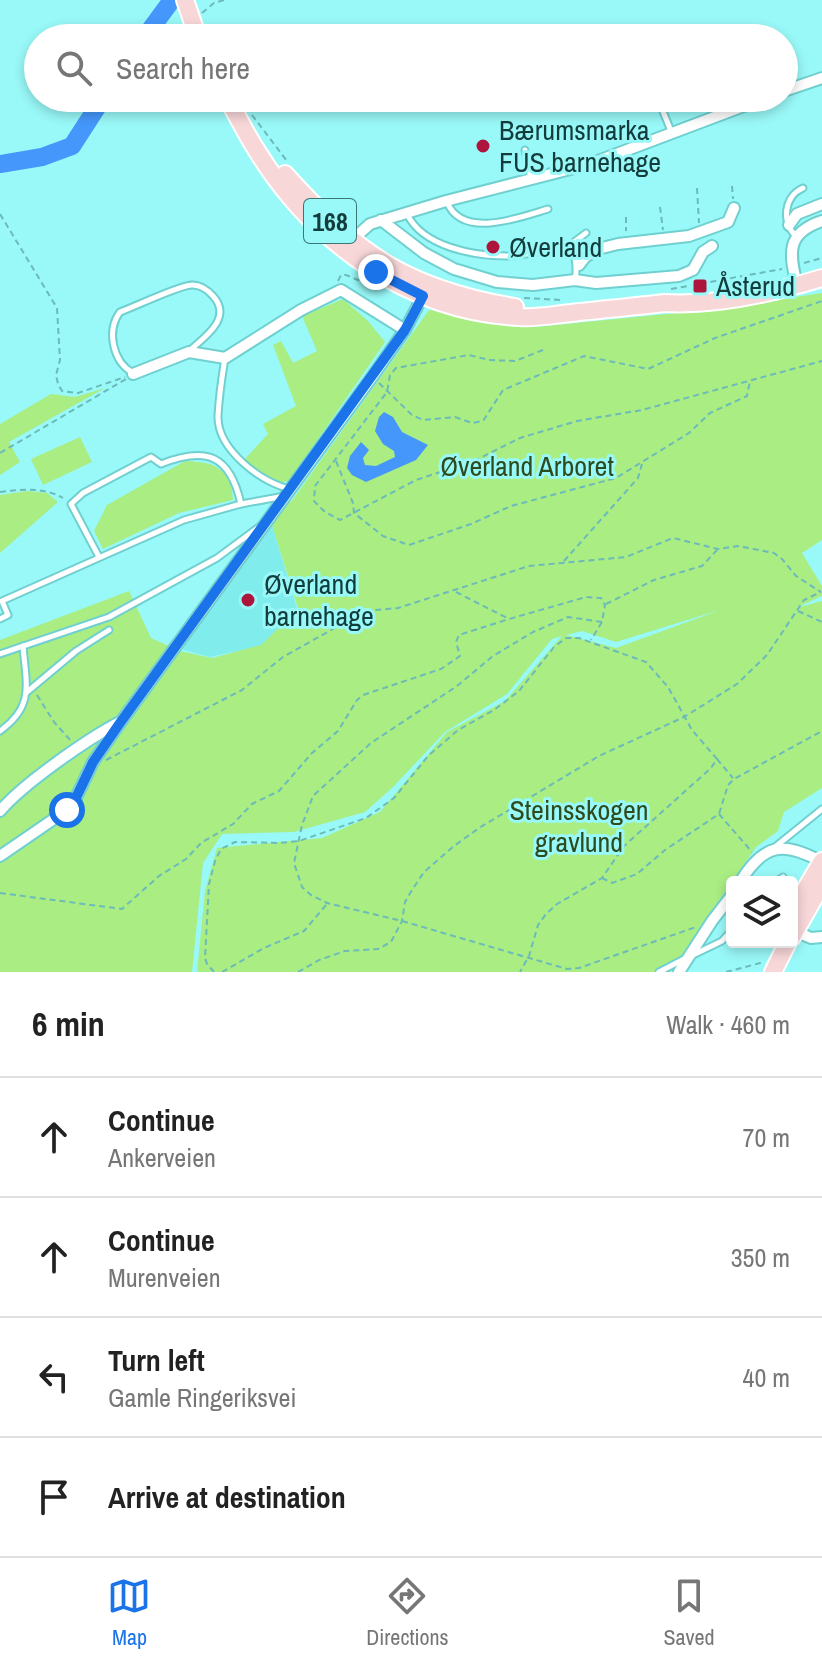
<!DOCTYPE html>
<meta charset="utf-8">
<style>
:root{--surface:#fff;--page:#f2f2f2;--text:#222;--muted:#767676;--line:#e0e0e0;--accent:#1a73e8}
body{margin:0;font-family:"Archivo Narrow",sans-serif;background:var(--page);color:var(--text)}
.controls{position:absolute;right:24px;bottom:24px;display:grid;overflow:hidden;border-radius:8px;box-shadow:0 4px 12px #0003}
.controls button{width:72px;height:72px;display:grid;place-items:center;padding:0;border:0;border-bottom:2px solid var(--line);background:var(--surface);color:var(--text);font:40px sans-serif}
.stop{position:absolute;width:24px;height:24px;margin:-18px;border:6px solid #1a73e8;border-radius:50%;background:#fff}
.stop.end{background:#1a73e8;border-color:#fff;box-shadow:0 2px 8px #0008}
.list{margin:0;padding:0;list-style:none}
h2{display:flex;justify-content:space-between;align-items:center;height:104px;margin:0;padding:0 32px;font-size:34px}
h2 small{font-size:26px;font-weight:400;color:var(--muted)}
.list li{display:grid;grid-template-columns:52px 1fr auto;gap:24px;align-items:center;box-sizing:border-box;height:120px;padding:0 32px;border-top:2px solid var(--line)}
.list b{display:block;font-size:30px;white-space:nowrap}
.list p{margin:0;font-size:26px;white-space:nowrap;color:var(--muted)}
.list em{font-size:26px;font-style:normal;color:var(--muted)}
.icon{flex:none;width:44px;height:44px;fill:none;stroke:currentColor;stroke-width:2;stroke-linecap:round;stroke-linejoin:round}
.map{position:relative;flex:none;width:822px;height:972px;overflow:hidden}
.search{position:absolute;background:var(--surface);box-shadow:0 4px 12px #0003;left:24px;right:24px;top:24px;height:88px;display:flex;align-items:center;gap:20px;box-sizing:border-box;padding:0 28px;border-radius:44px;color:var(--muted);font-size:30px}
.sheet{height:584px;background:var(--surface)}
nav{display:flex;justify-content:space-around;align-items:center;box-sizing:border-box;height:112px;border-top:2px solid var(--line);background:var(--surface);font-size:22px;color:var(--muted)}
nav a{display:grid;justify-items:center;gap:4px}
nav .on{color:var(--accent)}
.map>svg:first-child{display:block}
</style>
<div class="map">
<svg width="822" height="972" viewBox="0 0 822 972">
<rect width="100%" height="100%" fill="#99f9f8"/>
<!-- built -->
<path fill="#80eceb" d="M272,525L297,609L261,646L210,657L181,649Z"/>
<!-- green -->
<g fill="#a9ed83" fill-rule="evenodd">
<path d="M822,293V540L802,553L822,586V596L796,608L822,601V788L784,812L778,831L756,847L670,972H197L205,891L217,848L322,838L380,812L447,732L505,701L562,636L552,639L507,694L445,732L392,788L365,812L294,832L222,834L203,863L192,972H0V640L129,591L151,638L180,651L212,658L261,645L298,609L272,525L286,496L291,502L429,310L535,327L697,311ZM720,610L616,648L566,635L582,631L616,642Z"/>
<path d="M343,299L368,321L385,342L289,481L277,483L242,462L268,434L263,424L296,406L273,345L281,341L293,363L317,351L302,316Z"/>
<path d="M105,388L9,442L20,462L0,475V424L51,394L75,397Z"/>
<path d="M80,437L92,462L43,485L31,459Z"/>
<path d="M185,461C215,462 231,468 233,500L179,513L103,549L94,531L107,505Z"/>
<path d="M27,491L47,493L58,502L0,553V495Z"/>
</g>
<!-- water -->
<path fill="#4597fb" d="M384,412L393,417L402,432L428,445L416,460L366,482L352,475L347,468L350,456L361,442L369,450L363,458L365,465L376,466L395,457L394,451L383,444L375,431L379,417Z"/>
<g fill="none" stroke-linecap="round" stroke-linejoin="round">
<!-- river -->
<g stroke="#4597fb" stroke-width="18">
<path d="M144,38L172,0"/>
<path d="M0,164L42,157L72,146L103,98"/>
</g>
<!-- lane casing -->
<g stroke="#70d0d0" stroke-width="9">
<g id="lane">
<path d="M662,109L671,131"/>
<path d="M525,150L531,179"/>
<path d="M447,202C462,240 521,217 548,209"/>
<path d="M407,214C423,247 474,256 507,256C524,256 541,251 557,247"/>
<path d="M796,236C781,223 784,196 803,188"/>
<path d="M575,279C579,263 572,257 574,242L586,233"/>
<path d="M225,358C222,376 219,398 218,416C217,449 262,484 291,489"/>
<path d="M133,373C113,362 106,331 120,312C134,307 178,286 191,285C199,284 208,290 213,296C233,318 205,337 189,351"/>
<path d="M99,557L71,504L83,493L151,457L161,464C207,446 230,455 241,504"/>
<path d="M0,619L8,615L2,601L184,520L241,504L285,496"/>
<path d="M0,654L109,617L217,558L259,527"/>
<path d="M27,692L76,651L109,630"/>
<path d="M0,731C35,706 26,684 23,646"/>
<path d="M775,847L822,809"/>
<path d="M775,882L783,877"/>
<path d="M693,955L722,941L732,930"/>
<path d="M659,972L684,959"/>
</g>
</g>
<!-- street casing -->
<g stroke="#70d0d0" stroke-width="14">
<g id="street">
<path d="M784,91L822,78"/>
<path d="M381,220L424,253L454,269L497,282L533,285L575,280L596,283L679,276L693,270L703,252L712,246"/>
<path d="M789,225L797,214L822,204"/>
<path d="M350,242L370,224L446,201L590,164L765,98"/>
<path d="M579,265L585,257L598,249L618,244L689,236L728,222L734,208"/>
<path d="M797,285C789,253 786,233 822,221"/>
<path d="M133,374L189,352L225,358L301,310L341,290L405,330"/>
<path d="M0,811C23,784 86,740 118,723"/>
<path d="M0,856L67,810L74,802L93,762L120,723L372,377L405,330L426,290"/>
<path d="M740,882C764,843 783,841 822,862"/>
<path d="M792,930L811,938L822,937"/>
<path d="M679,972L712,921L732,895"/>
</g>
</g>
<!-- primary casing -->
<g stroke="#fff" stroke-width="20">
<g id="primary">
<path d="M185,0L198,38"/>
<path d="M227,98C237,115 246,134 257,151C314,243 409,312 519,317C534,318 547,316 562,314C596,310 631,307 665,303C717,306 773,293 822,278"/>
<path d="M285,174C357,254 407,289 515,307"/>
<path d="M792,922L802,895L822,861"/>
<path d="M792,937L822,884"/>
<path d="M773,972L788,942"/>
</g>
</g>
<!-- path -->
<g stroke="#6cbab9" stroke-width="2" stroke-dasharray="6 4" stroke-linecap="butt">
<path d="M202,13L214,3L224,0"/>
<path d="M252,115L287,161"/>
<path d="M732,186L733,199"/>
<path d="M697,188L699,223"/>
<path d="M660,207L663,230"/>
<path d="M0,214L57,308L60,360L56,375L58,384L62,391L78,393L125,377"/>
<path d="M626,217V231"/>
<path d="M804,263L822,258"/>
<path d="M338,281L341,275H346L377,288"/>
<path d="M671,289L782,269"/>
<path d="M524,298L561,300"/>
<path d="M543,350L515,361L489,360L469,355L396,368L390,375L387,392L315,486L314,501L325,512L340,520L416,480L476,460L520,438L577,421L642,410L822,361"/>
<path d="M379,383L412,415L423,420L455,417L472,423L483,421L503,390L584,356L648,369L715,338L822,301"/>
<path d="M0,453L126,379"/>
<path d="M336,461L353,503L354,513L383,536L409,545L471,524L511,506L616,478L689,433L710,413L747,396L750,381"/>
<path d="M0,492C22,489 44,487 63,498"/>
<path d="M564,561L638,478L642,464"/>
<path d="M456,592L509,619L586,597L601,598L605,605L602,622L591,640"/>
<path d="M606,604L654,580L702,566L717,550"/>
<path d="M798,611L822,622"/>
<path d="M602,622L568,617L533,632L493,656L457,686L371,743L313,796L302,825L294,863L302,887L311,895L327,903L402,921L567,969L579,968L696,927"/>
<path d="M37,695L54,722L71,741"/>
<path d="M717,759L733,778"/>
<path d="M106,760L242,690L283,657L365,611L398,608L529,566L626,557L673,538L718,549L738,546L774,553L782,559L796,576L821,592"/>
<path d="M719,814L752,852"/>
<path d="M602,878L612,883L637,874L665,850L719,814L728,785L734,779L822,731"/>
<path d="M0,893L122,909L159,876L186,859L201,843L233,824L252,804L279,791L312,753L338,731L357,700L363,695L441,669L460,656L456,642L459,635L509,619"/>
<path d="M214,972L207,964L205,958L209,884L215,861L221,849L235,842L279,843L299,841L366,818L394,798L428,756L458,730L494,710L519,691L554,647L566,638H579L646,662L668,687L692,730L717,759L711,768L624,846L602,878L557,904L546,914L538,925L529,956L520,972"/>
<path d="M222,972L264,948L304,931L326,905"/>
<path d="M298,972L319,960L345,951L378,949L391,942L402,921L405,902L412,890L424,872L454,846L479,828L599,756L684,717L737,684L767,655L804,600L821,592"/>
<path d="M726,972L764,962"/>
</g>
<!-- lane -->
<use href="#lane" stroke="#fff" stroke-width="5"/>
<!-- street -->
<use href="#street" stroke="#fff" stroke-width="10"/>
<!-- primary -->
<use href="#primary" stroke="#f8d7d9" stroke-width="16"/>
</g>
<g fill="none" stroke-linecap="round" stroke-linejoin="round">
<!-- route -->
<path stroke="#1a73e8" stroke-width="10" d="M67,810L74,802L93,762L120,723L405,330L423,296L376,272"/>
</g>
<!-- markers -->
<g fill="#ac163c" stroke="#99f9f8" stroke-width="3">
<circle cx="483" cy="146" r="8"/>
<circle cx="493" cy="247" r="8"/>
<rect x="692" y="278" width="16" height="16" rx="4"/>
<circle cx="248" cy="600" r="8"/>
</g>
<g text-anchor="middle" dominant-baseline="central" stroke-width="6" stroke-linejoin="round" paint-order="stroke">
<!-- shield labels -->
<rect fill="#99f9f8" stroke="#3b7575" stroke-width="2" x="304" y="199" width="52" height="44" rx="6"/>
<g font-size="26" font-weight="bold" fill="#133d3d">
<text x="330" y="221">168</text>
</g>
<!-- poi labels -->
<g font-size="28" fill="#133d3d" stroke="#99f9f8" text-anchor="start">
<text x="499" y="130">Bærumsmarka<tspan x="499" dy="32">FUS barnehage</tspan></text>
<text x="509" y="247">Øverland</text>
<text x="716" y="286">Åsterud</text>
<text x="264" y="584">Øverland<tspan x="264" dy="32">barnehage</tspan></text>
</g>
<!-- park labels -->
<g font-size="28" fill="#2e4b1d" stroke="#99f9f8">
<text x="527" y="466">Øverland Arboret</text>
<text x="579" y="810">Steinsskogen<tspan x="579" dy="32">gravlund</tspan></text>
</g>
</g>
</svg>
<div class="controls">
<button><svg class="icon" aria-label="layers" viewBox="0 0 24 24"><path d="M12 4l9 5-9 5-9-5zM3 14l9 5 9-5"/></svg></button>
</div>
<div class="stop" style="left:67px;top:810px"></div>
<div class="stop end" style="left:376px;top:272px"></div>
<div class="search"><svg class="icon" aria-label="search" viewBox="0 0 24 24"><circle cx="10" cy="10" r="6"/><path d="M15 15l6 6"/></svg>Search here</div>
</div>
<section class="sheet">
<h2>6 min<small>Walk · 460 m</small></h2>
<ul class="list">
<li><svg class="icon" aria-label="ahead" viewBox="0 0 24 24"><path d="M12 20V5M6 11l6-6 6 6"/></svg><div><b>Continue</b><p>Ankerveien</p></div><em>70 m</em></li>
<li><svg class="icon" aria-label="ahead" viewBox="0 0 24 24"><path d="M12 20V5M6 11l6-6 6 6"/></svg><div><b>Continue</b><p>Murenveien</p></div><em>350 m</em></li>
<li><svg class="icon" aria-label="left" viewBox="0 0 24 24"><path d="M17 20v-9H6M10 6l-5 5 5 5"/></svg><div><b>Turn left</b><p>Gamle Ringeriksvei</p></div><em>40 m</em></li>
<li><svg class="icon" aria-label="arrive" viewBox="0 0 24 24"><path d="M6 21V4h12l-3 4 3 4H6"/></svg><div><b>Arrive at destination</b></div></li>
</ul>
</section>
<nav>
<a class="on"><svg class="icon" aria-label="map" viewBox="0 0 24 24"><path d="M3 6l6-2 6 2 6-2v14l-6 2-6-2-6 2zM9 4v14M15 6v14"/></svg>Map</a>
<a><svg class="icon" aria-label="directions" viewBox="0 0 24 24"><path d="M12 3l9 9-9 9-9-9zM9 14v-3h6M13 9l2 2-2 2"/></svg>Directions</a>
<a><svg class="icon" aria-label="saved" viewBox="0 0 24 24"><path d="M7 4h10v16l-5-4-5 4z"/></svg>Saved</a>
</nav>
